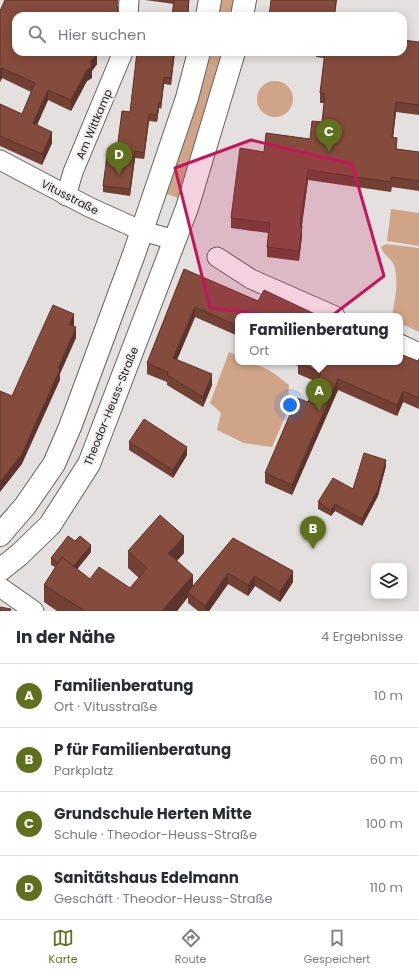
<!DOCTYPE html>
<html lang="de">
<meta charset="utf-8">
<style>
:root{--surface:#fff;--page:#f7f7f7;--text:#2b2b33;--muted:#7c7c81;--line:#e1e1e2;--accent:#5f711e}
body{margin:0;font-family:Poppins,sans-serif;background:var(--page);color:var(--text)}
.controls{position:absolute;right:12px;bottom:12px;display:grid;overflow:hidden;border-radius:8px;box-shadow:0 2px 10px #0003}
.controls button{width:36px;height:36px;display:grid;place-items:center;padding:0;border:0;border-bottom:1px solid var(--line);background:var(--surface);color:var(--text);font:20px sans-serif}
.you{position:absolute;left:290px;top:405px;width:14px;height:14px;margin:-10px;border:3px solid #fff;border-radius:50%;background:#1a73e8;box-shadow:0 0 0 6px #1a73e833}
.badge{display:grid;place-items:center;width:26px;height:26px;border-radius:50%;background:var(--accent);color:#fff;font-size:13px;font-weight:700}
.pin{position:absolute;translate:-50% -33px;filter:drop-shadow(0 1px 2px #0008)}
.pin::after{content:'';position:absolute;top:21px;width:14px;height:12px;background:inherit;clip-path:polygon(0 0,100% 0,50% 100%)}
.popup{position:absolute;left:235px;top:313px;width:168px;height:52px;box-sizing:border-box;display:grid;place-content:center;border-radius:8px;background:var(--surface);filter:drop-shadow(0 1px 3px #0005);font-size:13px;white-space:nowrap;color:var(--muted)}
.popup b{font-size:15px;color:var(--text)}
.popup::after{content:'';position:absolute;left:50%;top:100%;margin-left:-8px;border:8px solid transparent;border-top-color:var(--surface)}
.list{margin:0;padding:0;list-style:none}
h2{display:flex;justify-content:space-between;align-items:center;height:52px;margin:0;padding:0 16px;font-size:17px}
h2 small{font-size:13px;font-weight:400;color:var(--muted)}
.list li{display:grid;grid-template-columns:26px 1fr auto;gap:12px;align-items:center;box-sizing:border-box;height:64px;padding:0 16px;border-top:1px solid var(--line)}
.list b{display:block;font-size:15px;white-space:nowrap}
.list p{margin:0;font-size:13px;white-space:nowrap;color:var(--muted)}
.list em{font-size:13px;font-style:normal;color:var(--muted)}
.icon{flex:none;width:22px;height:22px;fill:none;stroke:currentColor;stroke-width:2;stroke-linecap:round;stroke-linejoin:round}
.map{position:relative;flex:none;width:419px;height:611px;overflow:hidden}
.search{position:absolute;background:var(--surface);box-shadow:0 2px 10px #0003;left:12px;right:12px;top:12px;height:44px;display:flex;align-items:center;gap:10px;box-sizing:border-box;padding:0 14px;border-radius:12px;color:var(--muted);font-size:15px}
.sheet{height:308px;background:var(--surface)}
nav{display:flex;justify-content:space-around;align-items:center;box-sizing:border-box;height:56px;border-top:1px solid var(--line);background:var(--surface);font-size:11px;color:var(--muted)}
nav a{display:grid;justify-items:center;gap:2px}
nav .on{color:var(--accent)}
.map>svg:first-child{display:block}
</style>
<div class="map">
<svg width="419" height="611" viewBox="0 0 419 611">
<rect width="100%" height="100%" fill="#e4e0e0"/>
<!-- green -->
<g fill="#d0a587">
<path d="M219,0H237L233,16H216Z"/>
<path d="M207,52H225L181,199L164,193Z"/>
<circle cx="275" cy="99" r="18"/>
<path d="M391,209L419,213V246L387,241Z"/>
<path d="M386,244L419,248V332L400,323V316H392C395,299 399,282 394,265C391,258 383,255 381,247Z"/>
<path d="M229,352L238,356V362C260,362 272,371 289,385L287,413L272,447L244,443L217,430L221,413L210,403Z"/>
</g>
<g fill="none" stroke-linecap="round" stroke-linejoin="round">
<!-- minor casing -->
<g stroke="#656162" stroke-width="21">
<g id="minor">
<path d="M128,16L129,0"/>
<path d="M0,160L89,207L142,231L175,240"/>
<path d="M66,196L73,172L123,52"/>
<path d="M217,257L251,279L335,316"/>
<path d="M400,344L419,353"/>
<path d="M0,587L34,611"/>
</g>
</g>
<!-- secondary casing -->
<g stroke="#656162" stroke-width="24">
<g id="secondary">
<path d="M207,16L210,0"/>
<path d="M242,16L245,0"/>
<path d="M0,535L25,506L54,464L70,427L134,254L187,98L199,52"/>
<path d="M0,570L19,555L50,525L89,464L187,208L234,52"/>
</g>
</g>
<!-- minor -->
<use href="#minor" stroke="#fff" stroke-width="19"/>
<!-- secondary -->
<use href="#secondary" stroke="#fff" stroke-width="22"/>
</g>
<!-- wall -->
<g fill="#724034">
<path d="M5,0H118L117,7L16,52H100L97,55V64L92,71V78L87,81L71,111L48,100L37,125L52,143L42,165L0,146V104L22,114L31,92L2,78L0,82V11Z"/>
<path d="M145,0H189V6L188,16H172L174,4Z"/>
<path d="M419,42V115L396,112L393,137L397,149L419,152V191L392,187L391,192L308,180L302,226V236L299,261L267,257V247L268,233L231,228V218L264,152L310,139L322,122L324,103H320V93L324,58L316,57V53L306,52H403Z"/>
<path d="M175,52L171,85L164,84L161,109L159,108L157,122L149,121L144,159L135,158L130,196L103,192V186L130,112Z"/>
<path d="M184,269L258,301L317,316H238V336L195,317L177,360L212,385L203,407L167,385V382L147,374V363Z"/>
<path d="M419,359V409L403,402L397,416L338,390L292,495L265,483V473L308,402L317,382L298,374V366L290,362H400L418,361Z"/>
<path d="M129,442L187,455L173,478L129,450Z"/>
<path d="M386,466L378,496L362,526L335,511L331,516L318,509V502L353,489Z"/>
<path d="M233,538L293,582L280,602L255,586L248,596L228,584L209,611H198L188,603V597L177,611H57L44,602V585L55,567L51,565V558L75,541L91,552L77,569L90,579L130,588L139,578L128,568V551L184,553L177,561L193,587Z"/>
</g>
<!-- shaded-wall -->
<g fill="#5d342b">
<path d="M189,0V6L188,16H187Z"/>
<path d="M336,0H337L335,16H334Z"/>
<path d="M91,52H100L97,55V64L92,71V78L87,81L71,111V100Z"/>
<path d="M174,52H175L171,85V78Z"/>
<path d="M2,68V78L0,82V71Z"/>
<path d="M164,77V84L161,109V103Z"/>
<path d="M48,90V100L33,134V123Z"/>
<path d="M159,102V108L157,122V115Z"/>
<path d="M396,102V112L392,147V137Z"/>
<path d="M149,114V121L144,159V153Z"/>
<path d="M52,132V143L42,165V154Z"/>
<path d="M135,151V158L130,196V189Z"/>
<path d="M308,170V180L300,236V226Z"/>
<path d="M302,226V236L299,261V251Z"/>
<path d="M195,307V317L173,369V358Z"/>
<path d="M74,314V325L69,335V325Z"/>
<path d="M76,327V338L60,374V380L22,464L0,492V482L58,368Z"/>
<path d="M212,374V385L203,407V397Z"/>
<path d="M338,379V390L292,495V485Z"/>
<path d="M403,391V402L397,416V405Z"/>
<path d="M187,447V455L173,478V470Z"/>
<path d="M386,460V466L378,496L362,526V519Z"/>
<path d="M335,504V511L331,516V510Z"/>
<path d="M184,536V553L168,570V553Z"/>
<path d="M91,545V552L70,578V571Z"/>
<path d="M293,571V582L280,602V592Z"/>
<path d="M228,573V584L209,611H205V606Z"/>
<path d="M193,575V592H188V597L177,611H162Z"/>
<path d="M255,576V586L248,596V585Z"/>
</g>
<!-- building -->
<g fill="#854b3d" stroke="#5d342b">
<path d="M5,0H117V5L119,16H16V52H95L97,54L91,61L92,67L87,70L71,100L48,90L33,123L52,132L42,154L0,136V104L22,114L35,83L2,68L0,71V11Z"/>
<path d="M174,0H189L187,16H172Z"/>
<path d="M271,0H336L334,16H269Z"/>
<path d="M403,40L419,42V105L396,102L392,137L397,138L396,149L419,152V181L392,177L391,182L308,170L300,226H302L299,251L267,247L270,223L231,218L240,148L264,152L266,133L310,139L312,121L322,122L325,94L320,93L325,52H403Z"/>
<path d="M137,52H174L171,78L164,77L161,103L159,102L157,115L149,114L144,153L135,151L130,189L103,186L108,148L117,149L122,111L130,112Z"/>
<path d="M184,269L258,301L264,290L317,315L316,316H238V326L195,307L173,358L212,374L203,397L167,375L168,372L147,363Z"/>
<path d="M53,305L74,314L69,325L76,327L58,368L60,369L22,454L0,482V391L12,396Z"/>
<path d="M400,354L418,361L419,359V398L403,391L397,405L338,379L292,485L265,473L297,398L308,402L321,373L298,363L299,362H400Z"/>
<path d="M144,419L187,447L173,470L129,442Z"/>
<path d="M364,453L386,460L378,489L362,519L335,504L331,510L318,502L333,478L353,489Z"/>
<path d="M160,515L184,536L168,553L193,575L162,611H85L44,585L62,557L90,579L99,567L130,588L147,568L128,551Z"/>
<path d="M68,536L75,541L80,536L91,545L74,566L62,557L58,563L51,558Z"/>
<path d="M233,538L293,571L280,592L255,576L248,585L228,573L205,606L188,592Z"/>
<path d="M0,607L11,609L10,611H0Z"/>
</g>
<!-- marked area -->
<path fill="#c2185b" fill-opacity="0.2" stroke="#c2185b" stroke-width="3" stroke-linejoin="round" d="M251,140L352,164L384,276L325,321L210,308L175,168Z"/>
<g text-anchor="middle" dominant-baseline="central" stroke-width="4" stroke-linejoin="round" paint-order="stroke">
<!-- street labels -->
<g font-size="11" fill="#222121" stroke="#f1edee">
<text transform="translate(94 124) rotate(-67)">Am Wittkamp</text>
<text transform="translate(70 197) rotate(27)">Vitusstraße</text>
<text transform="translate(111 406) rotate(-68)">Theodor-Heuss-Straße</text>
</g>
</g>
</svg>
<div class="controls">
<button><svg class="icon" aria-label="layers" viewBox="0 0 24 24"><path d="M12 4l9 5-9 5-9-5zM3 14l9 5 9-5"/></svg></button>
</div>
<div class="you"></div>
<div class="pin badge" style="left:319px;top:411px">A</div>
<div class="popup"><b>Familienberatung</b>Ort</div>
<div class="pin badge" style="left:313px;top:549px">B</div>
<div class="pin badge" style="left:329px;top:152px">C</div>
<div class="pin badge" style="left:119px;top:175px">D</div>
<div class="search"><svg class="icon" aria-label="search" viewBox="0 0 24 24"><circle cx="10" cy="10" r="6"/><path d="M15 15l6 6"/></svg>Hier suchen</div>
</div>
<section class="sheet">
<h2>In der Nähe<small>4 Ergebnisse</small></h2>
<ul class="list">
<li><span class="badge">A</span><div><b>Familienberatung</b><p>Ort · Vitusstraße</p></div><em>10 m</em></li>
<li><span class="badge">B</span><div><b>P für Familienberatung</b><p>Parkplatz</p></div><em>60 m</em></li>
<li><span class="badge">C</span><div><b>Grundschule Herten Mitte</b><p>Schule · Theodor-Heuss-Straße</p></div><em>100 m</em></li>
<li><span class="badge">D</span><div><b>Sanitätshaus Edelmann</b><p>Geschäft · Theodor-Heuss-Straße</p></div><em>110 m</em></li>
</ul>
</section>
<nav>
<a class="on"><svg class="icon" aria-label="map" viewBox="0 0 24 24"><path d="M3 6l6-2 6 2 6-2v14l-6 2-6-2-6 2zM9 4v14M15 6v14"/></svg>Karte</a>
<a><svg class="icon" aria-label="directions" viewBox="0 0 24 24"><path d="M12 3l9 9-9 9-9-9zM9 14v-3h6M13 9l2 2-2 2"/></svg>Route</a>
<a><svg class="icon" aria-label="saved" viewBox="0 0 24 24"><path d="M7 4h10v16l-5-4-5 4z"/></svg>Gespeichert</a>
</nav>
